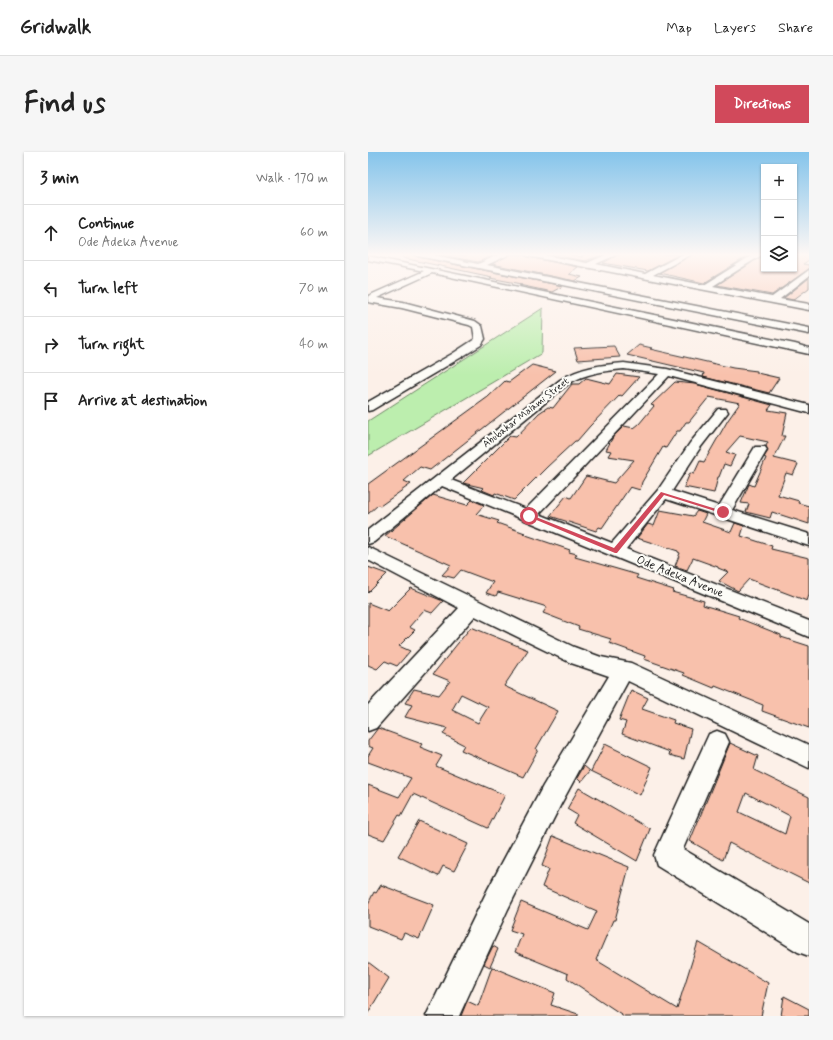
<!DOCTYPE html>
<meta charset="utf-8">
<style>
:root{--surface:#fff;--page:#f6f6f6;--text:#222;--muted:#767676;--line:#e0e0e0;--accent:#d1495b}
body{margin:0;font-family:Mynerve,sans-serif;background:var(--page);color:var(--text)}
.controls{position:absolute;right:12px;top:12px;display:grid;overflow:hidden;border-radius:0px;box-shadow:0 1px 3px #0004}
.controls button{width:36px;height:36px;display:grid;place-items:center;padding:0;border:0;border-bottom:1px solid var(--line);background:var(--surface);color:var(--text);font:20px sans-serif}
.stop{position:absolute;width:12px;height:12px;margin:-9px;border:3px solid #d1495b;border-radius:50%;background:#fff}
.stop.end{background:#d1495b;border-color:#fff;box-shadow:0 1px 4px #0008}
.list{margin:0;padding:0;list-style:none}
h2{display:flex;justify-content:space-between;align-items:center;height:52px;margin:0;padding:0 16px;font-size:17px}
h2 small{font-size:13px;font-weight:400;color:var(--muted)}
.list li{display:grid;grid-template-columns:26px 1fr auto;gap:12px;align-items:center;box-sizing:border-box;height:56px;padding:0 16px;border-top:1px solid var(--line)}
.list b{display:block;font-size:15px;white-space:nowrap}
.list p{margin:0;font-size:13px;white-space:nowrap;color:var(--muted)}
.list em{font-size:13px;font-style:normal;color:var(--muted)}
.icon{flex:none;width:22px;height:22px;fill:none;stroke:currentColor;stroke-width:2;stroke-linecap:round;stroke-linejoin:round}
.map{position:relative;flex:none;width:441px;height:864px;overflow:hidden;border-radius:0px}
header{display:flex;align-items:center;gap:24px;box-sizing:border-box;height:56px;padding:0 20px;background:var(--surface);border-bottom:1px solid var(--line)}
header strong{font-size:19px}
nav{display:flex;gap:22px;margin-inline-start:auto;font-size:14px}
.intro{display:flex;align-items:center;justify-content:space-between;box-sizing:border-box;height:96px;padding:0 24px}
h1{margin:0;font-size:28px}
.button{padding:10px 18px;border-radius:0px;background:var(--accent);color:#fff;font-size:14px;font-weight:700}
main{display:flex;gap:24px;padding:0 24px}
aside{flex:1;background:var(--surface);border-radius:0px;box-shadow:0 1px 3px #0004}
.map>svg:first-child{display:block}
</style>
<header>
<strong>Gridwalk</strong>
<nav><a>Map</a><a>Layers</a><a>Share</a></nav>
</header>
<div class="intro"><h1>Find us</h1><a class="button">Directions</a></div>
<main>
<aside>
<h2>3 min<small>Walk · 170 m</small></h2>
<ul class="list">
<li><svg class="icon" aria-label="ahead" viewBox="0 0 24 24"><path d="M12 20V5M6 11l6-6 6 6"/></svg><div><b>Continue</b><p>Ode Adeka Avenue</p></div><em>60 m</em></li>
<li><svg class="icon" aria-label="left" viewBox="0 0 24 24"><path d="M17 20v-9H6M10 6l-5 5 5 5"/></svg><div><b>Turn left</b></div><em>70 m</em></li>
<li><svg class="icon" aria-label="right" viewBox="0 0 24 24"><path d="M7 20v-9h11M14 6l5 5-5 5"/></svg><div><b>Turn right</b></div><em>40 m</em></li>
<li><svg class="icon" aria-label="arrive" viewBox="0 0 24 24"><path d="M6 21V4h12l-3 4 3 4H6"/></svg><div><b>Arrive at destination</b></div></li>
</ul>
</aside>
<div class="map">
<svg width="441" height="864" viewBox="0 0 441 864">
<rect width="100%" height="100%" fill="#fcf0e8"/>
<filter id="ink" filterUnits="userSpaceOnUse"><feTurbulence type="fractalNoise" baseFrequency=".025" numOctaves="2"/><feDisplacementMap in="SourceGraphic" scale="8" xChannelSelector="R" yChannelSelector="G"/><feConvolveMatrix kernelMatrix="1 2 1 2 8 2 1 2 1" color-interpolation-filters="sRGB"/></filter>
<g filter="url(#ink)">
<!-- green -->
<path fill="#bceeae" stroke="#6c8565" d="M175,156L174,201L0,304V269Z"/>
<!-- building -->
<g fill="#f8c1ac" stroke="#1c1c1c" fill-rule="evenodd">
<path d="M35,102H45L50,105L195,134L184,140L151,133L154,132L122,126L124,125L35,106Z"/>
<path d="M68,102L98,103L101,102H128L110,110Z"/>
<path d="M143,102L155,103L160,105L210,115L201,122L214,125L207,129L124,112Z"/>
<path d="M186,102H200L214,105L215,102H236L217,109L184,103Z"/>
<path d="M251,102H312L280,119L235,111Z"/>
<path d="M325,102H383L336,131L291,121Z"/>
<path d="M432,102H441V108L435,112L441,113V117L404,143L349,133L394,104L396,105V117H426V106Z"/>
<path d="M441,126V136L425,148L416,146Z"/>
<path d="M271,193L284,196L282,197L365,216L389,219V221L411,226L401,241L335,225L336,221L259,203Z"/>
<path d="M246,194L252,205L210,208L206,196Z"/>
<path d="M164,213L188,219L62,318L52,315L36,329L43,332L12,354L10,353L0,362V332L120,245L137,229L141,230Z"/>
<path d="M249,222L271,225L254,244L252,243L222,274L209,289H207L179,315L146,348L127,341L126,343L114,338L116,336L95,331L142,284L148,285L171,261L180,255L185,256L204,232H211L218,226L242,232Z"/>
<path d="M307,230L327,232L404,253L400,258L419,261L414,284H417L406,306L430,312L425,323L418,321L410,343L431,349L430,351L441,354V372L404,360L402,366L378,360L381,352L373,351L381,332L386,334L398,306L396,305L400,299L398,294L400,290L372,284L358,300L367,303L362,314L356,312L351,325H350L346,341L316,335L322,321L326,322L332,309L336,310L360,268L372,251L341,245L321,270H318L312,279H309L298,296L295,295L274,330L272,338L262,335L234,376L231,375L228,379L182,364L198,344L203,346L218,324L246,331L266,308L240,304L243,299L238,298L245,285L256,274L266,276L271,272L286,254L283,253Z"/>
<path d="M65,343L99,353L104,348L116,353L108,362L131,369L129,371L157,381L155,382L202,398L201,400L209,402L207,405L270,423L268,426L306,438L304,440L336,449L335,453L371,464L370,466L413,483V485L441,494V576L394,559L395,553L347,534L346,536L315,523L316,521L276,507L277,504L241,491L243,487L210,477L211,475L175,461L179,455L130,440L128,444L118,441L125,430L93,418L86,426L74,423L83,413L17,384Z"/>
<path d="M292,358L325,364L329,359L338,362L334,370L363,380L367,371L376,374L373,384L404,394L403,397L441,406V443L439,449L381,427L370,439L351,429L360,420L350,416V415L325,406L319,418L307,414L312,401L310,400V399L269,386L280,372L286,374Z"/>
<path d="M0,415L19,422L0,441Z"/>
<path d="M43,436L75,449L64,461L56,458L41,475L47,478L31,494L42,499L29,514L17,509L9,517L0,513V451L20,459Z"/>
<path d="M103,475L160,498L136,534L190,559L168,597L170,598L155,625L93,598L96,593L75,582L79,576L37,565L44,553L37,551L46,537L71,543L82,529L65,522ZM93,542L120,555L110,571L84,558Z"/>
<path d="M263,538L280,546L274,557L306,568L305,571L323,577L316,607L301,603L302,600L254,582L258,570L251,568Z"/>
<path d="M10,576L54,592L52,595L74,604L68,614L137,643L120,676L45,642L33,664L31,663L16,688L0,682V633L31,645L43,626L0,610V604L5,596L0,594V589Z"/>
<path d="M362,591L390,604L386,618L441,645V731L361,691L355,708L322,689ZM378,641L422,664L417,682L371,660Z"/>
<path d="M237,592L284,615L272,643L223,619Z"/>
<path d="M216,614L222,619L213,630L209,626Z"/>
<path d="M211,636L282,677L269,709L205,671L209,663L199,657Z"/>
<path d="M51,669L100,692L86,719L75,714L70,724L30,704Z"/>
<path d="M185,684L261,715L247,768H245L228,808L309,857L330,790L400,831L393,864H256L199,826L200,822L147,800L154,782L142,778L153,750L220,778L229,759L174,735L181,717L174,714Z"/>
<path d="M13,733L66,753L51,787L36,781L33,787L0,774V752L6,740L8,741Z"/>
<path d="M125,794L130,797L122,815L116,812Z"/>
<path d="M0,810L21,826L0,861Z"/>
<path d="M124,815L187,841L183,853L210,862V864H93L99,849L110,854Z"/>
<path d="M416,844L441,857V864H413Z"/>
</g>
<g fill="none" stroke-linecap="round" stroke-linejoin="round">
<!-- minor casing -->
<g stroke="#1c1c1c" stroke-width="3">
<g id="minor">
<path d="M46,102H61L110,112L132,102H142L119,113L441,176V182L50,104Z"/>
<path d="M156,102H171L219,111L240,102H250L228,112L277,122L315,102H324L285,123L336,133L386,102H395L345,134L404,145L441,118V124L412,147L441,152V158L160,104Z"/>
<path d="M0,104L427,192L441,196V202L64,121L9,146L35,150L107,169L114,174L117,187L113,193L92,206L4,258L0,259V250L84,202L107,187L105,175L101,173L34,156L0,150V144L56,119L0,108Z"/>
<path d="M256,211L299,217L441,253V261L301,224L171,362L244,391L290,338L322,291L350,257H358L360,260L332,296L304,339L351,354L387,295H397L399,298L364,358L441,382V394L298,347L258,397L441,469V485L74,334L6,390L0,392V378L192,228C212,215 233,213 256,211ZM256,217L291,222L158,357L83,328L200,232C218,221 236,219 256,217Z"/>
<path d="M0,395L206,495L233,505L263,511L441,593V616L260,529L193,652L140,757L91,864H58L120,737L175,634L241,524L203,511L107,464L8,576L0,579V553L91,456L0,408Z"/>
<path d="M349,579L357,582L361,590L315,697L441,772V804L430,800L289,713L286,703L341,582Z"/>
</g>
</g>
<!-- minor -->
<use href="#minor" fill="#fdfcf7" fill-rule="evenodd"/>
</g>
</g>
<!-- sky -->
<linearGradient id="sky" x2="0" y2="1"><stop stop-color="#85c4eb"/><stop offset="0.46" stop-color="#fef8f5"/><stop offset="1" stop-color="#fef8f5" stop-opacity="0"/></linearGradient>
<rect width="441" height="223" fill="url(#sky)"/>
<!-- route -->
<path fill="#d1495b" d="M293,340L358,360L353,361L296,343L249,401H247L159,364L163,363L246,396Z"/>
<g text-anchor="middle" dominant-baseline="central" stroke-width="4" stroke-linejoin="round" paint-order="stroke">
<!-- far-street labels -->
<g font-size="10" fill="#1c1c1c" stroke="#fdfcf7">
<text transform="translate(158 261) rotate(-38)">Abubakar Malami Street</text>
</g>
<!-- street labels -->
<g font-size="12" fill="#1c1c1c" stroke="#fdfcf7">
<text transform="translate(312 425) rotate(22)">Ode Adeka Avenue</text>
</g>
</g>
</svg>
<div class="controls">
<button>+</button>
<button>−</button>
<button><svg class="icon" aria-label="layers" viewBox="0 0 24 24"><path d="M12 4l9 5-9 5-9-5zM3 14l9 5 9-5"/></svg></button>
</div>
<div class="stop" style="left:161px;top:364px"></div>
<div class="stop end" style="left:355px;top:360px"></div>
</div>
</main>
